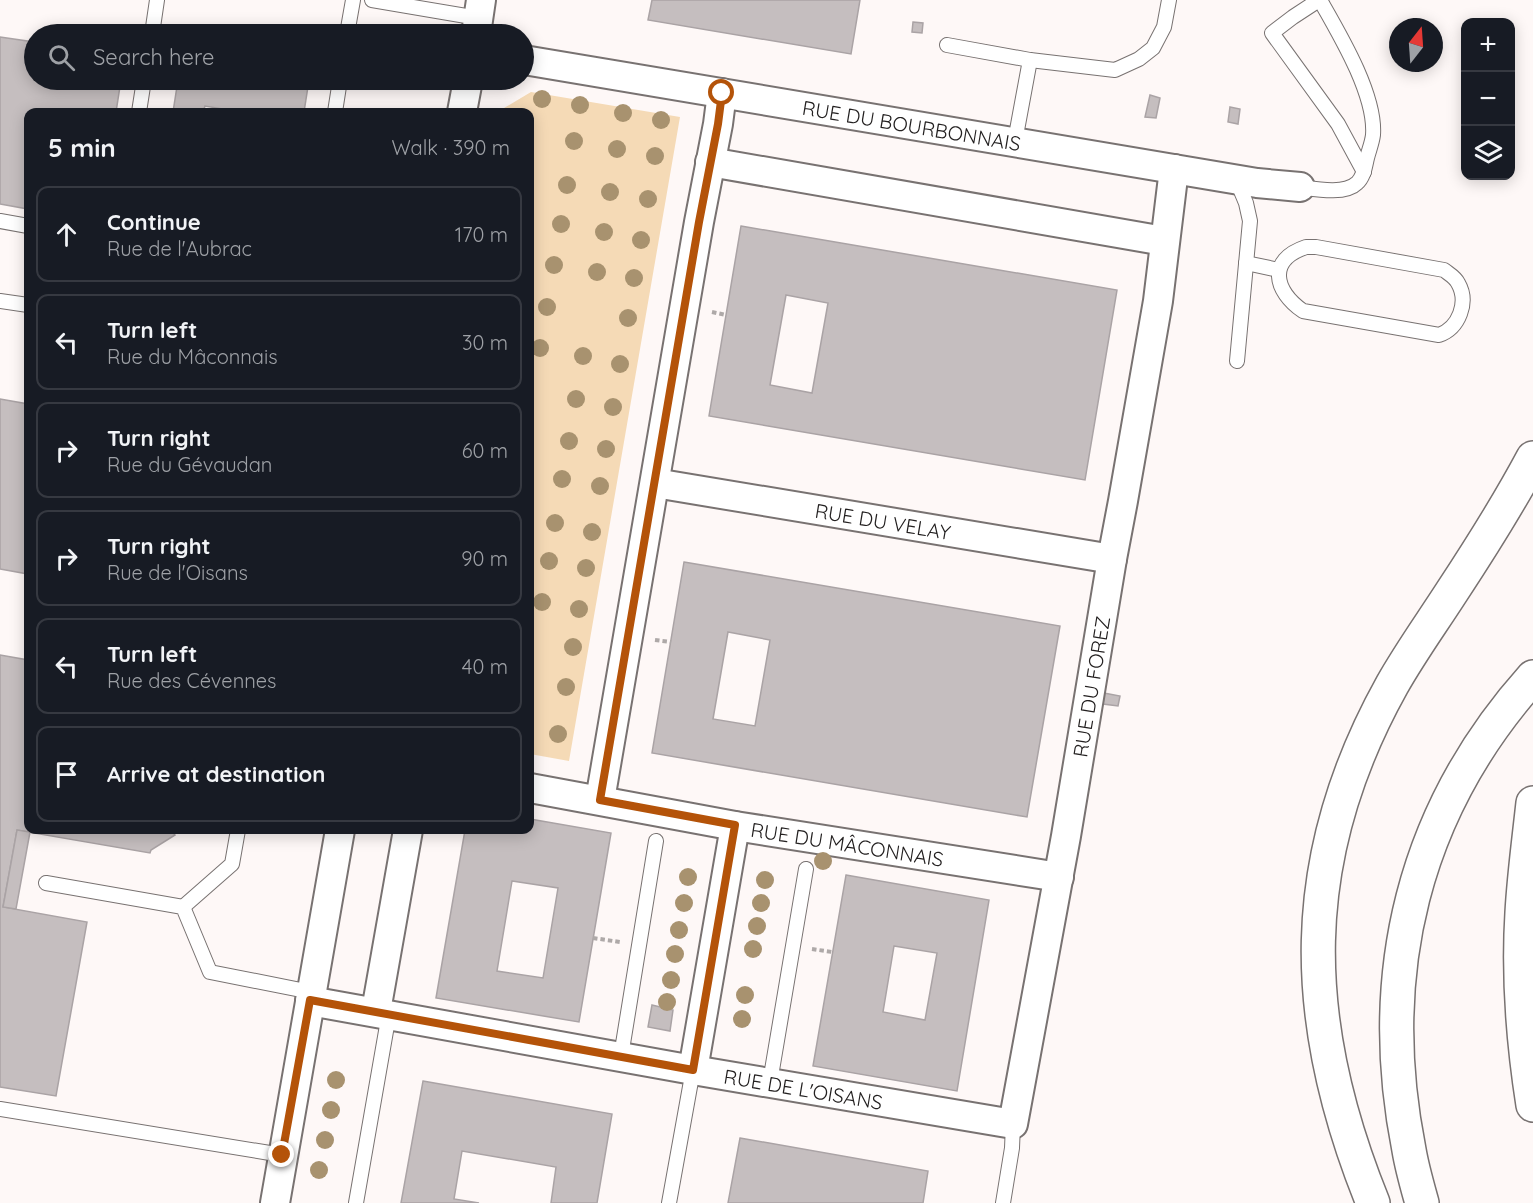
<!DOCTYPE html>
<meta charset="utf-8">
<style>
:root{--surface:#171b24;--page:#242831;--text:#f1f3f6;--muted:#9ea1a6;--line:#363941}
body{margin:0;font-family:Quicksand,sans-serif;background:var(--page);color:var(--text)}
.controls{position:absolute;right:18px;top:18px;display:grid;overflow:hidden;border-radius:12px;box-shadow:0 3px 15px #0003}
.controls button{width:54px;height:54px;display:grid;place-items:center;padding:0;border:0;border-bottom:2px solid var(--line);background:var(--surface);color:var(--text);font:30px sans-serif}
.compass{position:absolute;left:1389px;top:18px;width:54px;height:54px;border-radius:50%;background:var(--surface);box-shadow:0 3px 15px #0003;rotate:17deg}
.stop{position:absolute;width:18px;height:18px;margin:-14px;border:4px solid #b45309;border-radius:50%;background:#fff}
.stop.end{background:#b45309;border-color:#fff;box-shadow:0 2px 6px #0008}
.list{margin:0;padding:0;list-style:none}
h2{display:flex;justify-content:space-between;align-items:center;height:78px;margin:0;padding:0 24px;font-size:26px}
h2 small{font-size:20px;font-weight:400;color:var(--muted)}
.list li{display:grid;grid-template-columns:39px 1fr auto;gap:18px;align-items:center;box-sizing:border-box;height:96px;margin:0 12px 12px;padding:0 12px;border:2px solid var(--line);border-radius:12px}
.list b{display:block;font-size:22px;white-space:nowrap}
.list p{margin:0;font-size:20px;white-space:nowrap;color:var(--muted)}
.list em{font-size:20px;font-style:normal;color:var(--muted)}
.icon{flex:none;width:33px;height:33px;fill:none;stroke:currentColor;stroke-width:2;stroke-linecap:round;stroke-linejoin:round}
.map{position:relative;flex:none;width:1533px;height:1203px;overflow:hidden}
.search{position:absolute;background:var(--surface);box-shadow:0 3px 15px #0003;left:24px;top:24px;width:510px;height:66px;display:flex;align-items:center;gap:15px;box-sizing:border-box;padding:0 21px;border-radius:33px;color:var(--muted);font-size:22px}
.panel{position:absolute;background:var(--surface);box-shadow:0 3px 15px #0003;left:24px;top:108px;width:510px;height:726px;border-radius:12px}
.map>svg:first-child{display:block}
</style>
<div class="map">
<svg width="1533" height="1203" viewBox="0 0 1533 1203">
<rect width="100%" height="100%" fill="#fef8f7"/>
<!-- green -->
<path fill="#f5dab6" d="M531,92L680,117L569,761L530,754V112H503L504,108Z"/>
<!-- building -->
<g fill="#c5bebf" stroke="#aaa3a5" stroke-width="1.5" fill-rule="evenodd">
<path d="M652,0H860L851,54L648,20Z"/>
<path d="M913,22L923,23L922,33L912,32Z"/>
<path d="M0,37L34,42V80H121L116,112H28V209L0,204Z"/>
<path d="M178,80H309L304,112H240L205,106L203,112H173Z"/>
<path d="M1150,95L1160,98L1156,118L1145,117Z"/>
<path d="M1230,107L1240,109L1238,124L1228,122Z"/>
<path d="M741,226L1117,290L1085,480L709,416ZM786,295L828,303L812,393L770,385Z"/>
<path d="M0,399L28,404V574L0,569Z"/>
<path d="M684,562L1060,626L1027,817L652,753ZM728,632L770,640L755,726L713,719Z"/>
<path d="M0,655L28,660V830H171L175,835L151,850L150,853L17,830L3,907L87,922L56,1096L0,1087Z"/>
<path d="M1104,693L1120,696L1118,706L1103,704Z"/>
<path d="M530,819L611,833L579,1022L436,998L465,830H530ZM512,881L558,888L543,978L497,971Z"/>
<path d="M17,830L30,832L16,909L3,907Z"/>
<path d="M846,875L989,900L957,1091L813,1066ZM894,946L937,953L925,1020L883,1012Z"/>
<path d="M652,1005L673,1010L670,1031L648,1027Z"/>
<path d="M423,1081L612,1114L597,1203H551L556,1167L462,1151L454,1199L479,1203H401Z"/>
<path d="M740,1138L928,1171L923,1203H728Z"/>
</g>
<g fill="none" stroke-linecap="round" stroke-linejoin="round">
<!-- lane casing -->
<g stroke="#787271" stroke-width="16">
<g id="lane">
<path d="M372,0L478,18"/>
<path d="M1319,0L1293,17L1272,33L1338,124L1364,172"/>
<path d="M152,34L157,0"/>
<path d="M347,34L353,0"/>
<path d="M947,45L1030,60L1115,70L1139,59L1153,48L1164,27L1169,0"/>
<path d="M139,112L144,80"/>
<path d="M335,112L340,80"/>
<path d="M1015,141L1030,60"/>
<path d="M1236,179L1246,203L1250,221L1237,361"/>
<path d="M1300,187C1315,189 1345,195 1357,183C1364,177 1365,166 1367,158C1369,150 1372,143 1373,135C1376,95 1340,35 1320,0"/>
<path d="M0,221L28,226"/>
<path d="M1306,247H1316L1444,270C1449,274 1455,277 1458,283C1469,302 1459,328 1439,335L1303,311C1274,291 1267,260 1306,247Z"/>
<path d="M1246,263L1279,270"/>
<path d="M0,301L28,305"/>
<path d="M46,883L183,907L210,972L311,992"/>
<path d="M183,907L232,864L238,830"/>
<path d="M621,1056L656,841"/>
<path d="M770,1082L806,869"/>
<path d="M0,1109L282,1155"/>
<path d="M356,1203L389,1014"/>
<path d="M669,1203L693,1070"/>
<path d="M1003,1203L1012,1148L1013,1124"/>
</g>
</g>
<!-- street casing -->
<g stroke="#787271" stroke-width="32">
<g id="street">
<path d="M476,34L481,0"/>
<path id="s1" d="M524,60L1257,183L1300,187"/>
<path d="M462,112L468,80"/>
<path d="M710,162L1164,241"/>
<path id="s2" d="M655,483L1112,559"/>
<path id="s3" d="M530,788L735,826L1059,877"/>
<path d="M600,800L699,222L718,124L722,93"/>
<path id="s4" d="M310,1001L693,1070L1013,1124L1066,836L1112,559L1123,501L1158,301L1174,169"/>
<path d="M376,1011L408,830"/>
<path d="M693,1070L735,826"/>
<path d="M275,1203L340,830"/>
</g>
</g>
<!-- highway casing -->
<g stroke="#787271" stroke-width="36">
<g id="highway">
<path d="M1533,803C1529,840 1524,876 1522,913C1518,977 1523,1041 1533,1105"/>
<path d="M1373,1203C1299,1021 1295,859 1392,685C1410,653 1431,624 1451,593C1480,549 1508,505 1533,458"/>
<path d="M1422,1203C1417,1185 1412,1168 1409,1150C1374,974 1413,811 1533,677"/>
</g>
</g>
<!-- path -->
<g stroke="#aea9a8" stroke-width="4" stroke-dasharray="4.5 3" stroke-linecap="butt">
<path d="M712,312L726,315"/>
<path d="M655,640L671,642"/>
<path d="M593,938L620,942"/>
<path d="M812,949L832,952"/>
</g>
<!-- lane -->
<use href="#lane" stroke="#fff" stroke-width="14"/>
<!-- street -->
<use href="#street" stroke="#fff" stroke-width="28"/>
<!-- highway -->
<use href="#highway" stroke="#fff" stroke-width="33"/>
</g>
<!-- trees -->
<g fill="#a8926f">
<circle cx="542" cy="99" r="9"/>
<circle cx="580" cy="105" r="9"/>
<circle cx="623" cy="113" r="9"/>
<circle cx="661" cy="120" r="9"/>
<circle cx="574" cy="141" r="9"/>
<circle cx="617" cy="149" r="9"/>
<circle cx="655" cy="156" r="9"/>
<circle cx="567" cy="185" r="9"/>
<circle cx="610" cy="192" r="9"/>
<circle cx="648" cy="199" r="9"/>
<circle cx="561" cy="224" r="9"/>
<circle cx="604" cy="232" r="9"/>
<circle cx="641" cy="240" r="9"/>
<circle cx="554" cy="265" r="9"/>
<circle cx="597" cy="272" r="9"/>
<circle cx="634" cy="278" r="9"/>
<circle cx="547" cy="307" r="9"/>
<circle cx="628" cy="318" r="9"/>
<circle cx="540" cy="348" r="9"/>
<circle cx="583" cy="356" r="9"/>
<circle cx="620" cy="364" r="9"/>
<circle cx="576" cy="399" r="9"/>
<circle cx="613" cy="407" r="9"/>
<circle cx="569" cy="441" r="9"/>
<circle cx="606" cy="449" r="9"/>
<circle cx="562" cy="479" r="9"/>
<circle cx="600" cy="486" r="9"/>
<circle cx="555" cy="523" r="9"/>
<circle cx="592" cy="532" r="9"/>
<circle cx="549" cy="561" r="9"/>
<circle cx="586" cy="568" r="9"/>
<circle cx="542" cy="602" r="9"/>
<circle cx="579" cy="609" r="9"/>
<circle cx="573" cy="647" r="9"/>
<circle cx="566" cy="687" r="9"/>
<circle cx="558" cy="734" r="9"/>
<circle cx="823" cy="861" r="9"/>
<circle cx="688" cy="877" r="9"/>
<circle cx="765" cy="880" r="9"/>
<circle cx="684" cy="903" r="9"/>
<circle cx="761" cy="903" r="9"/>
<circle cx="757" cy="926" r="9"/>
<circle cx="679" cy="930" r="9"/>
<circle cx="753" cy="949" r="9"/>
<circle cx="675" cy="954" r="9"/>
<circle cx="671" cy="980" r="9"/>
<circle cx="745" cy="995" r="9"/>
<circle cx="667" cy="1002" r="9"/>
<circle cx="742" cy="1019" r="9"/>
<circle cx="336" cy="1080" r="9"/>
<circle cx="331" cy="1110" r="9"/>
<circle cx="325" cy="1140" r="9"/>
<circle cx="319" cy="1170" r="9"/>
</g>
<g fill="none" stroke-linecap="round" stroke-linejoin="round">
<!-- route -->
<path stroke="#b45309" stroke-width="8" d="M282,1155L310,1000L693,1070L735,825L600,800L699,222L718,124L722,93"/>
</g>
<g text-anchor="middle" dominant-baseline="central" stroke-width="6" stroke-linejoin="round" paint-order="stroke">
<!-- street labels -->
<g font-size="20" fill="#232020" stroke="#fef8f7">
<text stroke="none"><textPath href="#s1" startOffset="393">RUE DU BOURBONNAIS</textPath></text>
<text stroke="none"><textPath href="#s2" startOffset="231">RUE DU VELAY</textPath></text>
<text stroke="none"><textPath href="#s4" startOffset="1158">RUE DU FOREZ</textPath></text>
<text stroke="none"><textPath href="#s3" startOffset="322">RUE DU MÂCONNAIS</textPath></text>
<text stroke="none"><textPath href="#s4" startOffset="501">RUE DE L'OISANS</textPath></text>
</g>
</g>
</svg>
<div class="controls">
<button>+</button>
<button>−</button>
<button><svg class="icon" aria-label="layers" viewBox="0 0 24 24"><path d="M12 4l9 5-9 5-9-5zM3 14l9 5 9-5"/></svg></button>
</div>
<svg class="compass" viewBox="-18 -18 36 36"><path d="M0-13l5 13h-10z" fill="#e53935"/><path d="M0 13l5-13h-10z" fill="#9ea1a6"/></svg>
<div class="stop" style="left:722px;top:93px"></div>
<div class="stop end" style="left:282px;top:1155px"></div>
<div class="search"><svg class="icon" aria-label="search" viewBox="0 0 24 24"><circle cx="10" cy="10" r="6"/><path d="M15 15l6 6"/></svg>Search here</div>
<section class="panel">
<h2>5 min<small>Walk · 390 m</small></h2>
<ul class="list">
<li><svg class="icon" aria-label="ahead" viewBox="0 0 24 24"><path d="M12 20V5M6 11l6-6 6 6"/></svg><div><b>Continue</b><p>Rue de l'Aubrac</p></div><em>170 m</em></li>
<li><svg class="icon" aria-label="left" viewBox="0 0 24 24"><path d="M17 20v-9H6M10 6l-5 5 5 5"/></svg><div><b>Turn left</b><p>Rue du Mâconnais</p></div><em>30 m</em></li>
<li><svg class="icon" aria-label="right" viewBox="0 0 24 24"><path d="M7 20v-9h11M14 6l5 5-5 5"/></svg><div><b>Turn right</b><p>Rue du Gévaudan</p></div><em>60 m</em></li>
<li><svg class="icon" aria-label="right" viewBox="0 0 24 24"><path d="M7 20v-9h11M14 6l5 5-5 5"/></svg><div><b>Turn right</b><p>Rue de l'Oisans</p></div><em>90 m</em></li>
<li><svg class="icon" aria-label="left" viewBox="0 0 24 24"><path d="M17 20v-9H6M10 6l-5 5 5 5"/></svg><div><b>Turn left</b><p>Rue des Cévennes</p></div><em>40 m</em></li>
<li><svg class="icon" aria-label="arrive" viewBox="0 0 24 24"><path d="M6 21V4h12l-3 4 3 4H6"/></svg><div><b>Arrive at destination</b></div></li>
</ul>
</section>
</div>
